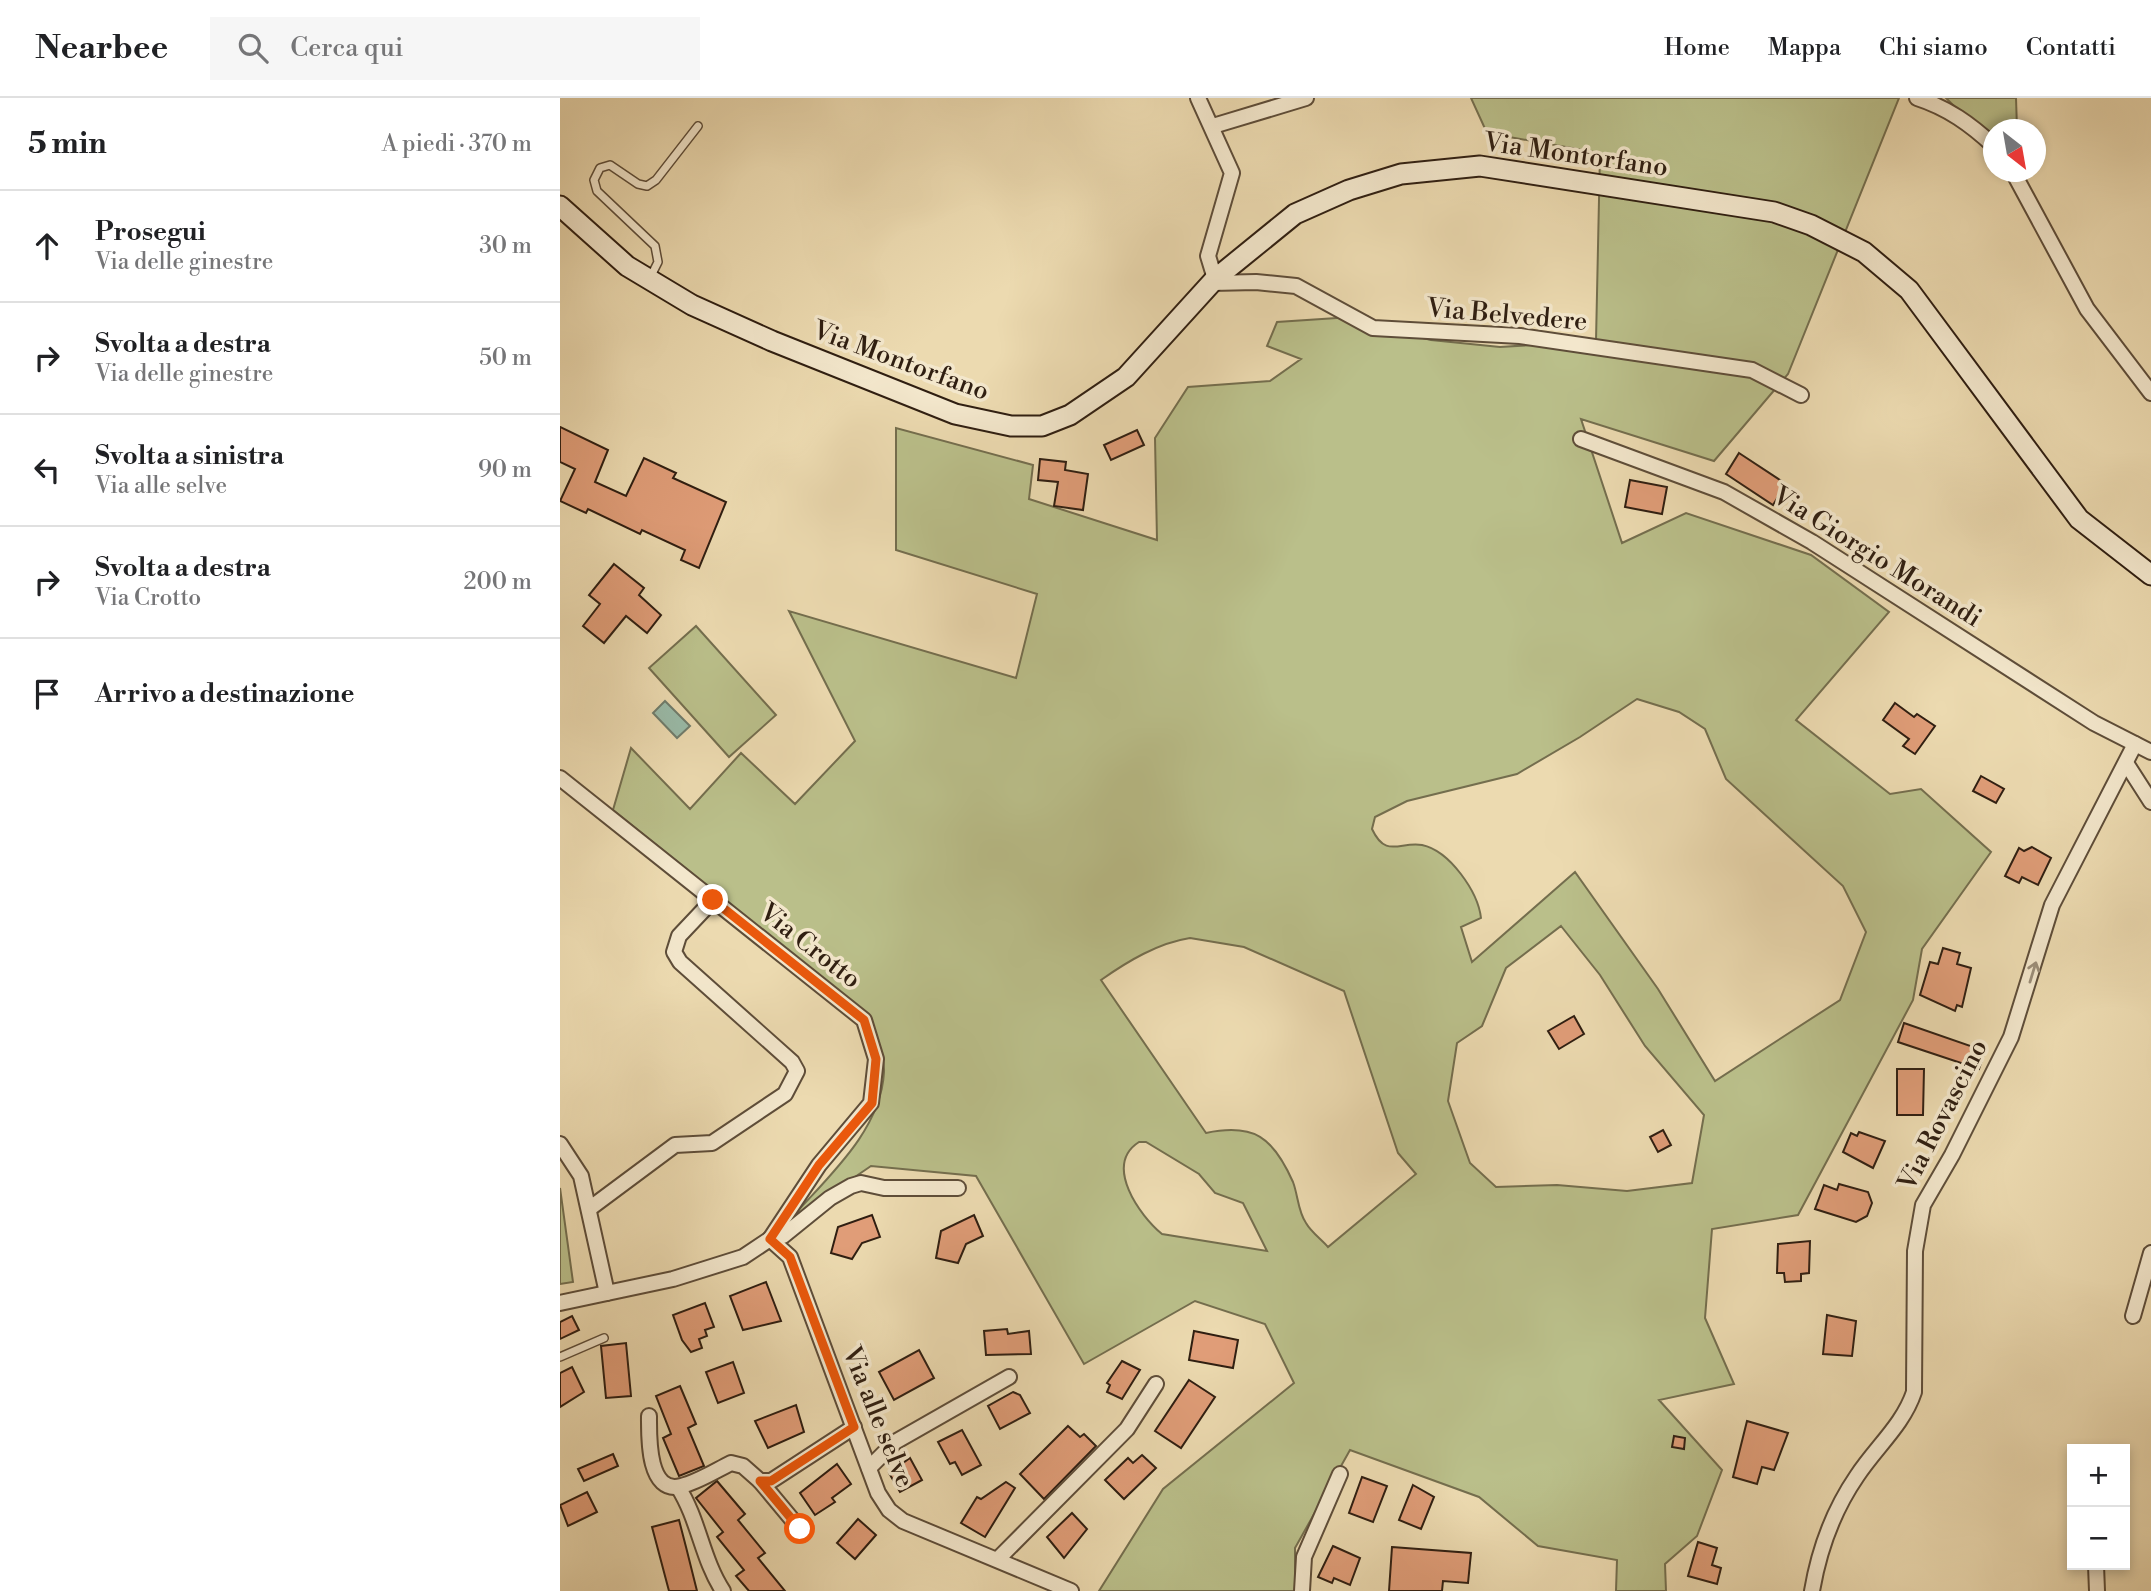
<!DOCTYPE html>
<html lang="it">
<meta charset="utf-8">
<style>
:root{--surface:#fff;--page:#f6f6f6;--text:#202124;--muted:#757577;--line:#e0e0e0}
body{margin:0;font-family:"Libre Bodoni",serif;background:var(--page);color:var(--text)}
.controls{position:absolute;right:21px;bottom:21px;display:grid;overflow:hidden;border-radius:0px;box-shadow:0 4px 10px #0003}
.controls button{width:63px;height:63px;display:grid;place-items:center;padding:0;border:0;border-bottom:2px solid var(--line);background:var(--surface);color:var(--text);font:35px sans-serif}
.compass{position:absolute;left:1423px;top:21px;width:63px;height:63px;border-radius:50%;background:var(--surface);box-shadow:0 4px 10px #0003;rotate:149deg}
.stop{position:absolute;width:21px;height:21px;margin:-16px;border:5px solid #ea580c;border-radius:50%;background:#fff}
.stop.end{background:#ea580c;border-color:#fff;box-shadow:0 2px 7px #0008}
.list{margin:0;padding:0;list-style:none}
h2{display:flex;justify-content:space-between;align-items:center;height:91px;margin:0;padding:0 28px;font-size:30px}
h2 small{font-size:23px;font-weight:400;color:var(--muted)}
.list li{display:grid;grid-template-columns:46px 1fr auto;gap:21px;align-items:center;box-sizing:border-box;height:112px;padding:0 28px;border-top:2px solid var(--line)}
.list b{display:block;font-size:26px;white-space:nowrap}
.list p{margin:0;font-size:23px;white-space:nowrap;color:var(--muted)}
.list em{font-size:23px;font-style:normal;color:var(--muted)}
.icon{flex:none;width:38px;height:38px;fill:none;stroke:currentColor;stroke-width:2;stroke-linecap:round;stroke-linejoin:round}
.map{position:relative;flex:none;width:1591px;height:1493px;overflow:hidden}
header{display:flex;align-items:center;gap:42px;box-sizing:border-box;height:98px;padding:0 35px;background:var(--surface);border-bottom:2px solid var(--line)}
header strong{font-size:33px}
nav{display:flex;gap:38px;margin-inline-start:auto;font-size:24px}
.search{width:490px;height:63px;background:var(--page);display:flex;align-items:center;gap:18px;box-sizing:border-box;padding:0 24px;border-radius:0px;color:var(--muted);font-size:26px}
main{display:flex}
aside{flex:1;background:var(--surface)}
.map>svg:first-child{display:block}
</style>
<header>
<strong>Nearbee</strong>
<div class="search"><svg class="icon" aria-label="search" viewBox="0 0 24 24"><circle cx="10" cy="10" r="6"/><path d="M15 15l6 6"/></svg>Cerca qui</div>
<nav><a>Home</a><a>Mappa</a><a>Chi siamo</a><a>Contatti</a></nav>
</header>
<main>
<aside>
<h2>5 min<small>A piedi · 370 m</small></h2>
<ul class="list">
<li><svg class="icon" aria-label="ahead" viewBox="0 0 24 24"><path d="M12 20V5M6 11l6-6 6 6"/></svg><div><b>Prosegui</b><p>Via delle ginestre</p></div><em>30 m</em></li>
<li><svg class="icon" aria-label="right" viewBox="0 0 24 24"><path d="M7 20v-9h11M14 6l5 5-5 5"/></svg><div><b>Svolta a destra</b><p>Via delle ginestre</p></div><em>50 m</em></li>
<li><svg class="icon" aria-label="left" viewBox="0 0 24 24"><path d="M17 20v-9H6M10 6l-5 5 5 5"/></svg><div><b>Svolta a sinistra</b><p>Via alle selve</p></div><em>90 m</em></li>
<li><svg class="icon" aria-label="right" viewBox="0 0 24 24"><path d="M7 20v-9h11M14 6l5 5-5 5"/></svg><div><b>Svolta a destra</b><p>Via Crotto</p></div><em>200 m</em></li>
<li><svg class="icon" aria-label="arrive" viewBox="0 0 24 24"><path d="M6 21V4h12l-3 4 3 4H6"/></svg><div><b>Arrivo a destinazione</b></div></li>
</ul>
</aside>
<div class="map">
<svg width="1591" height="1493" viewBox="0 0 1591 1493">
<rect width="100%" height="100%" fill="#ecdab0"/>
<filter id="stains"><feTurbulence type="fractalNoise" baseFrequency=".00286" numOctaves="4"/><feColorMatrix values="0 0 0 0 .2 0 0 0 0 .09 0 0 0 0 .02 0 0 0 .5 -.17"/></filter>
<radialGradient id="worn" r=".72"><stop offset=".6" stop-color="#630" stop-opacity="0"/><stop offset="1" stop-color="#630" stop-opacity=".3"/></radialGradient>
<!-- green -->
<g fill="#babf8a" stroke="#746e4e" stroke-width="2" fill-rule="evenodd">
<path d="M911,0H1339L1228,276L1154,363L1021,321L1062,445L1126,415L1251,457L1329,514L1236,622L1330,696L1361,691L1431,754L1362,851L1353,902L1238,1117L1152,1131L1145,1220L1174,1286L1099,1302L1162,1372L1137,1438L1105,1466L1106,1493H1056L1057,1462L978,1448L919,1399L790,1352L735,1450V1493H539L603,1391L734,1285L705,1226L635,1203L524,1266L416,1078L311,1068L226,1126C263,1083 321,1035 324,974C325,951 309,928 298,909L53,712L71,650L130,711L181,655L235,706L295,643L229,513L456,580L477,496L336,452V330L473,367L469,401L597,442L595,340L628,289L710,283L741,261L707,248L717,224L807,218L830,232L871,242L940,249L1036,243L1040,55L927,35ZM1077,601L1119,614L1145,631L1166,681L1283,788L1306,834L1280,902L1155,983L1098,891L1015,774L912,864L901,829L921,820C918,794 890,753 862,747C840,743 826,761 812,731L815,719L847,703L957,676L1020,639ZM1001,828L1040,877L1085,948L1144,1017L1132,1085L1067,1093L997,1087L936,1089L910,1065L888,1003L897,945L922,928L946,870ZM630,840L684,849L784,893L838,1055L856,1076L768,1149C761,1141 751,1134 746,1125C738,1114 738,1097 733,1084C713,1039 694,1025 646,1035L541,882C568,863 598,845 630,840ZM579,1044H586L639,1076L655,1095L683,1105L707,1153L602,1136C580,1118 543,1067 579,1044Z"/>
<path d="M1386,0H1456L1457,31L1434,32L1433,47Z"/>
<path d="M136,528L216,617L169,659L89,570Z"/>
<path d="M0,1090L13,1184L0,1186Z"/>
</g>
<!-- water -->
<path fill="#99bba9" stroke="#6f7c6c" stroke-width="2" d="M105,603L130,628L117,640L93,615Z"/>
<!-- building -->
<g fill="#e09d78" stroke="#2f1e11" stroke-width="2">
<path d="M0,329L48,352L35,384L66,398L84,360L116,375L113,380L166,404L139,470L121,462L125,452L82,432L80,436L28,411L26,415L0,403L15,371L0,364Z"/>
<path d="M577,332L584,347L551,362L544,347Z"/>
<path d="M1179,355L1226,386L1213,407L1166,376Z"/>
<path d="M480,361L506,364L505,372L528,376L523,412L494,408L498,384L478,382Z"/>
<path d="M1070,382L1107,389L1102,416L1065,409Z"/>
<path d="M54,466L84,490L79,497L101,517L87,535L66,518L44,545L23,528L40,506L29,497Z"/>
<path d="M1335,605L1354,619L1357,616L1375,628L1355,656L1343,648L1349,641L1323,622Z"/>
<path d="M1421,678L1444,691L1436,705L1413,693Z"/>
<path d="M1472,749L1491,760L1478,787L1462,779L1459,785L1445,778L1459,750L1464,753Z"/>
<path d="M1383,850L1400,855L1397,866L1411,870L1402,909L1397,907L1395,913L1360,897L1370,864L1378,866Z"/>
<path d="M1014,918L1024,936L999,951L988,933Z"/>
<path d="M1344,925L1425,953L1419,971L1338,944Z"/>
<path d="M1337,971H1364L1363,1017H1337Z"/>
<path d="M1103,1032L1111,1047L1098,1054L1090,1039Z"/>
<path d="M1299,1034L1325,1043L1313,1070L1283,1054L1291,1035L1297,1038Z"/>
<path d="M1279,1086L1308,1094L1312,1105L1307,1118L1296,1124L1255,1111L1264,1087L1277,1092Z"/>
<path d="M312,1117L320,1139L302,1145L292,1161L271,1155L278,1129Z"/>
<path d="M414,1117L423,1138L406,1146L398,1165L376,1160L381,1133Z"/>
<path d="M1250,1143L1249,1175L1241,1176V1183L1225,1184L1224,1175H1217L1218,1146Z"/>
<path d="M206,1184L221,1223L183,1232L170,1198Z"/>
<path d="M145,1205L154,1229L145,1232L147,1238L139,1241L142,1250L131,1254L122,1242L113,1217Z"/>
<path d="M1267,1217L1296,1223L1292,1258L1263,1256Z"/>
<path d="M12,1218L19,1232L0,1241V1224Z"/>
<path d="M447,1231L448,1236L469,1233L471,1256L426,1257L424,1233Z"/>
<path d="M634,1233L678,1242L673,1270L629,1262Z"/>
<path d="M66,1245L71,1298L46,1300L41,1248Z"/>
<path d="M359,1252L374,1280L334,1302L319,1274Z"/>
<path d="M562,1263L580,1272L562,1301L547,1294L550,1287L547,1285Z"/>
<path d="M173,1264L184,1295L158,1305L146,1274Z"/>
<path d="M12,1269L24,1294L0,1309V1275Z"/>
<path d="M629,1282L655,1299L621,1350L595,1333Z"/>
<path d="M120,1288L136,1326L128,1330L144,1368L119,1378L103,1340L111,1336L96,1298Z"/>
<path d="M453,1294L460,1297L470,1315L440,1331L428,1308Z"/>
<path d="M236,1307L244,1334L208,1350L195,1323Z"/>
<path d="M1187,1323L1228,1335L1214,1372L1202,1369L1197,1386L1173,1379Z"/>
<path d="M508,1328L520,1339L524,1336L536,1348L484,1401L460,1376Z"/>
<path d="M402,1332L421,1367L402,1377L395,1364L390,1366L378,1344Z"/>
<path d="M1114,1338L1125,1340L1124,1351L1112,1349Z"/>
<path d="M53,1356L58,1368L24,1383L18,1371Z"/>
<path d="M582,1357L596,1370L564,1401L545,1382L568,1360L573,1365Z"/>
<path d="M350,1360L362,1382L340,1394L329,1375Z"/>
<path d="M277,1366L291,1386L272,1400L275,1404L255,1417L240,1395Z"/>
<path d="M802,1379L827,1388L813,1424L789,1415Z"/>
<path d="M157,1383L185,1416L178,1422L205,1455L198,1460L225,1493H189L176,1478L184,1472L157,1439L163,1434L136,1400Z"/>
<path d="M446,1384L455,1390L425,1439L401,1425L417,1399L421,1401Z"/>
<path d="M853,1387L874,1399L861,1431L839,1422Z"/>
<path d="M27,1394L37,1414L8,1428L0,1407Z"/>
<path d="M512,1415L527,1431L504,1460L487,1439Z"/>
<path d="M298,1421L316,1437L295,1461L277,1445Z"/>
<path d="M119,1422L126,1449L137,1493H109L92,1429Z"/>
<path d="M1138,1444L1157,1450L1152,1467L1161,1470L1157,1486L1128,1478Z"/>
<path d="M773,1448L800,1460L790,1487L774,1480L772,1485L758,1479Z"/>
<path d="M832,1449L911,1455L908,1485L883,1483L882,1493H829Z"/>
</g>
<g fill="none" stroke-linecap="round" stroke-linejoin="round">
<!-- lane casing -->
<g stroke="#5e4d39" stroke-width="10">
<g id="lane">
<path d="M90,180L98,164L95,148L37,93L34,82L40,70L50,67L78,86L87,88L96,82L138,28"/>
<path d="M0,1259L44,1240"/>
</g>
</g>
<!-- street casing -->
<g stroke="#5e4d39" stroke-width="18">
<g id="street">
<path d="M638,0L672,75L648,158L655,181"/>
<path d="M1357,0C1388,10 1410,26 1434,48"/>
<path d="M653,28L746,0"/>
<path d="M1453,74L1527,211L1591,295"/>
<path d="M652,185L696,184L736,188L813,230L960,238L1192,272L1241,297"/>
<path d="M1021,341L1164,394L1252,444L1534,625L1591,654"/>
<path d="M1566,665L1591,704"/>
<path d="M0,680L304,922L316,961L311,1005L259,1067L210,1141"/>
<path d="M0,1046L21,1078L47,1195"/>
<path d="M29,1111L115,1047L152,1045L225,996L237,973L232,964L120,864L114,854L119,838L153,802"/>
<path d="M210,1141L230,1159L318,1395L329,1412L343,1423L511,1493"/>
<path d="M0,1205L113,1181L183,1159L210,1141L223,1138L270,1100L291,1088L301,1085L324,1090H398"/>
<path d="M1573,1218L1591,1155"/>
<path d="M89,1318C89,1337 87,1397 121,1388C138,1384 155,1373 171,1365L183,1368L200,1383H211L294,1329"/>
<path d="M309,1370L335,1344L449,1279"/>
<path d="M200,1383L240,1431"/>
<path d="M118,1389C139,1422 142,1461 163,1493"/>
<path d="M438,1461L567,1331L596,1286"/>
<path d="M1536,1467L1537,1493"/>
<path d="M742,1493L744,1459L780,1376"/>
<path d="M1252,1493C1259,1452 1273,1413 1297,1378C1316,1349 1343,1327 1354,1294L1355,1153L1363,1107L1392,1057L1451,939L1492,807L1575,646"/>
</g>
</g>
<!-- secondary casing -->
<g stroke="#2f1e11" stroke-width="23">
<path id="secondary" d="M0,108L67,168L132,207L212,243L395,316L451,328H482L510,317L566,279L655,181L735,116L789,92L841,76L920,68L1214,114L1251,127L1304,154L1349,192L1519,421L1591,477"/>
</g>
<!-- lane -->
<use href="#lane" stroke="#f3e7cc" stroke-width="7"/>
<!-- street -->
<use href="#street" stroke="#f3e7cc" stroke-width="14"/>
<!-- secondary -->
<use href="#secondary" stroke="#f3e7cc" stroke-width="19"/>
</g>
<!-- one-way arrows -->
<defs><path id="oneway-shaft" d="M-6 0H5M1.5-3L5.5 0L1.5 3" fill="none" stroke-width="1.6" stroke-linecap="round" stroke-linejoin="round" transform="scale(1.75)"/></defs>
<use stroke="#9b8d78" href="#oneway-shaft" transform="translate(1473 874) rotate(-73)"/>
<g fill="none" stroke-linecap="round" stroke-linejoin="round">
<!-- route -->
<path stroke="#ea580c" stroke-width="9" d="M153,802L304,922L316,961L312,1005L259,1067L210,1141L230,1159L294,1329L211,1383H200L240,1431"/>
</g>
<g text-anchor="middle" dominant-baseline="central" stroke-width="7" stroke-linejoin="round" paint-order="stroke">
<!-- street labels -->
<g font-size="26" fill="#2f1e11" stroke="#f3e7cc">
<text transform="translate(1016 57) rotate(8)">Via Montorfano</text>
<text transform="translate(947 217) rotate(5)">Via Belvedere</text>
<text transform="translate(341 263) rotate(20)">Via Montorfano</text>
<text transform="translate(1317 459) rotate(32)">Via Giorgio Morandi</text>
<text transform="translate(250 848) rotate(38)">Via Crotto</text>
<text transform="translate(1383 1017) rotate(-63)">Via Rovascino</text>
<text transform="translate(318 1319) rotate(68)">Via alle selve</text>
</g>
</g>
<rect width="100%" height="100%" filter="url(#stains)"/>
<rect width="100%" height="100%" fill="url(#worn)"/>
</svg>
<div class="controls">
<button>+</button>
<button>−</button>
</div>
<svg class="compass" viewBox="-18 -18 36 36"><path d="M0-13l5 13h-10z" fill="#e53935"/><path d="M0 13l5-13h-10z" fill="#757577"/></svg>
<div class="stop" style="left:240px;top:1431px"></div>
<div class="stop end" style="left:153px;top:802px"></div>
</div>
</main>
